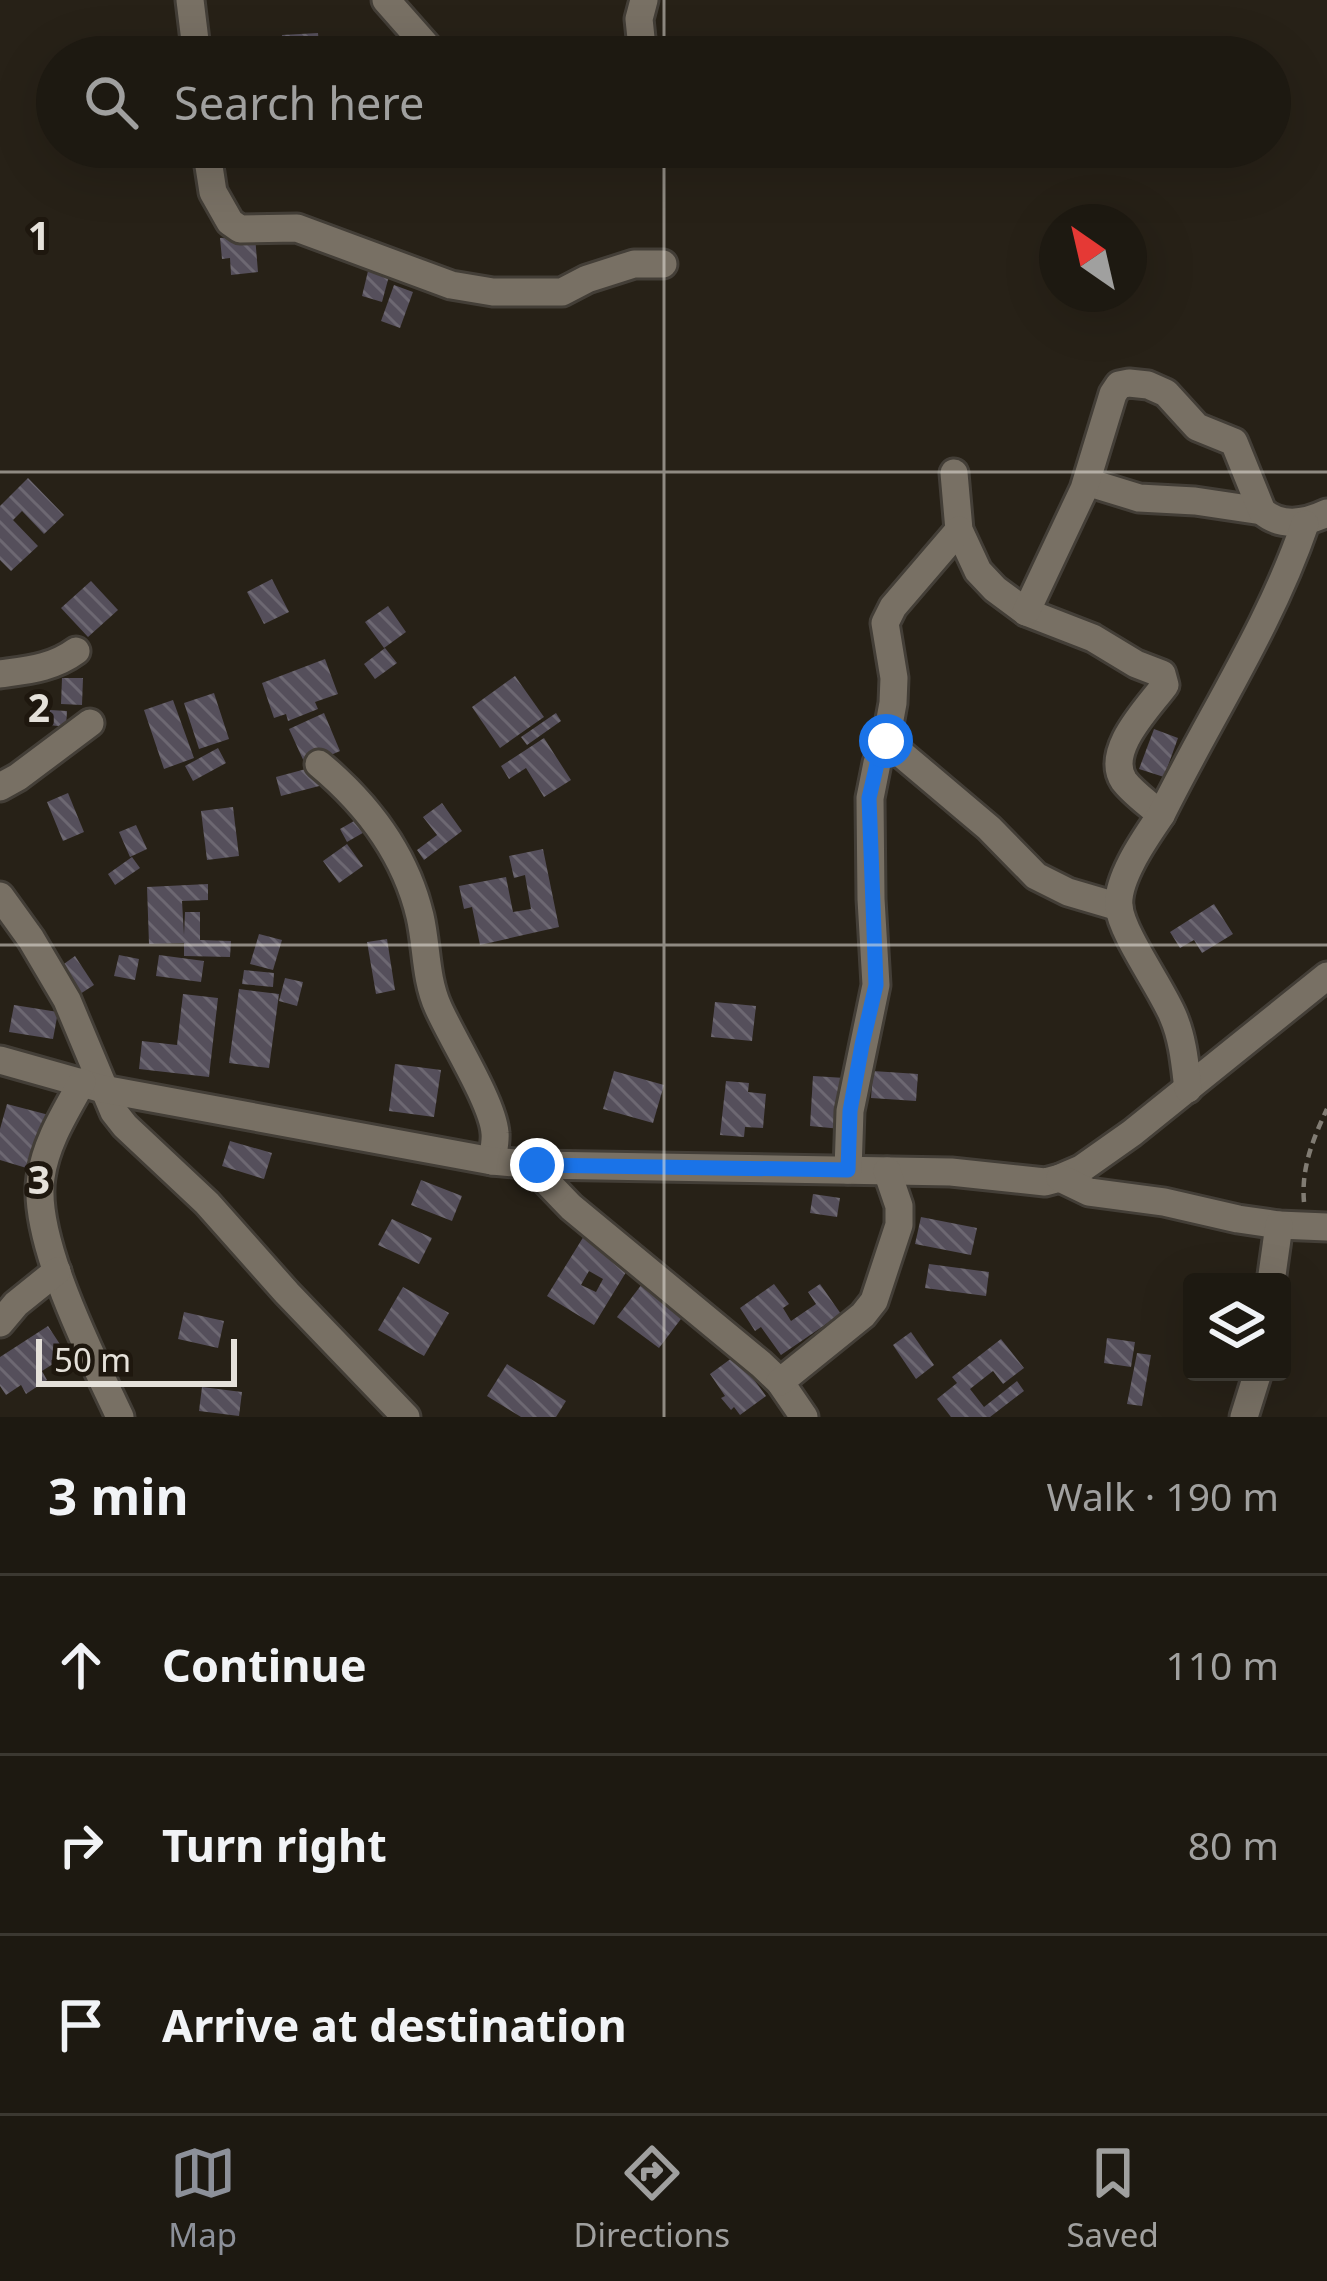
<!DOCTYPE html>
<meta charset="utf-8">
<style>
:root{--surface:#1d1911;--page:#2a261f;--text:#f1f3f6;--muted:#a0a09f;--line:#3b3831;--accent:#8c9099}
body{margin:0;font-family:"Noto Sans",sans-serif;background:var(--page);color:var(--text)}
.controls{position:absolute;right:36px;bottom:36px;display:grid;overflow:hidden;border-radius:12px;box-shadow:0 12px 48px #0002}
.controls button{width:108px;height:108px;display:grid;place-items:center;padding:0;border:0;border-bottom:3px solid var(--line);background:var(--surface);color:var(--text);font:60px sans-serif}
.compass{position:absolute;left:1039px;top:204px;width:108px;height:108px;border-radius:50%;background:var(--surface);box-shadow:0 12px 48px #0002;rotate:326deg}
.scale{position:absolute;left:36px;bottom:30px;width:201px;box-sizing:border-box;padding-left:12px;border:6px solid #e5e1da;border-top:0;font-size:33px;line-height:42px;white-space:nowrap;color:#e5e1da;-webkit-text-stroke:9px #1e170e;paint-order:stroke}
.stop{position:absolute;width:36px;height:36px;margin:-27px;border:9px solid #1a73e8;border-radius:50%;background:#fff}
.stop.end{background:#1a73e8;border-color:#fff;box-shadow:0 3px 12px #0008}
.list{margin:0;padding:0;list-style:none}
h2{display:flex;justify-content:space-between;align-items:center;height:156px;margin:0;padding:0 48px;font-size:51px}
h2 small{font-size:39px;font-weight:400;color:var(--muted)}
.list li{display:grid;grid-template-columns:78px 1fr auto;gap:36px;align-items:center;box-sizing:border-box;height:180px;padding:0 48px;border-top:3px solid var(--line)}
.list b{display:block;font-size:45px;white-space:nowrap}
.list em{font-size:39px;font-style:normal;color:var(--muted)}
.icon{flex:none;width:66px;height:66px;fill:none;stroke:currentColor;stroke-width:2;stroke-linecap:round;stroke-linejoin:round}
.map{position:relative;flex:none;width:1327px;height:1417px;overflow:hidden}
.search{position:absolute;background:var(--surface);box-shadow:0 12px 48px #0002;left:36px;right:36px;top:36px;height:132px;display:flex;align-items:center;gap:30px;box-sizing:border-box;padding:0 42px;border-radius:66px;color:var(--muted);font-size:45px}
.sheet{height:696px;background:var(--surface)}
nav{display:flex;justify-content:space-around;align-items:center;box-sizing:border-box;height:168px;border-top:3px solid var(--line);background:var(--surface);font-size:33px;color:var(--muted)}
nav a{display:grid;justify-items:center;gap:6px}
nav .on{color:var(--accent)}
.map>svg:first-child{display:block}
</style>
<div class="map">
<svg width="1327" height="1417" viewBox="0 0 1327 1417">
<defs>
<pattern id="building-back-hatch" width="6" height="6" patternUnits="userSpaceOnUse" patternTransform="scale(3)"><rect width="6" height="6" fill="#554f5b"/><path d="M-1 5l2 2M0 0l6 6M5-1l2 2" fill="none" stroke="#6d6872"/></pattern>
</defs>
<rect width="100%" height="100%" fill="#272117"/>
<!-- building -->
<g fill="url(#building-back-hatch)" fill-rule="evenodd">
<path d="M318,33L320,57H284L282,35Z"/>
<path d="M255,236L258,272L231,275L230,258L222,259L220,238Z"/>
<path d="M368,271L389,276L382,302L362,296Z"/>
<path d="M394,285L413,292L400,328L381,321Z"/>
<path d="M28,478L64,515L44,534L22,511L13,520L38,546L11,571L0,560V506Z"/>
<path d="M272,579L289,612L264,624L247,592Z"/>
<path d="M91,581L118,610L88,637L61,608Z"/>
<path d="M388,606L406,632L384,648L365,622Z"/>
<path d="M385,648L397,663L375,679L364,664Z"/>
<path d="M325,659L338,694L315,702L318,709L288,721L286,714L274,718L262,683Z"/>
<path d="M515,676L544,717L500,748L472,707Z"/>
<path d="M62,678H83L82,705L61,704Z"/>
<path d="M214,693L229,739L199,749L184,703Z"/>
<path d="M173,700L194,758L164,769L144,710Z"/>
<path d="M50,710L67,711L66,727L49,725Z"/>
<path d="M324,713L340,751L306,766L289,729Z"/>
<path d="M556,713L561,721L527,745L521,737Z"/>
<path d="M1154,729L1178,738L1164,777L1139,769Z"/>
<path d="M544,738L571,780L544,797L526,768L509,779L501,766Z"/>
<path d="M218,748L226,763L193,781L185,766Z"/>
<path d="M317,766L323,785L281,796L276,777Z"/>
<path d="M68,793L84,832L63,841L47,802Z"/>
<path d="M442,803L462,831L424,860L417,850L437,835L423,817Z"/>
<path d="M233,807L239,856L207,860L201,811Z"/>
<path d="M361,817L368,830L347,842L340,829Z"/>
<path d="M136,825L147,849L130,857L119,832Z"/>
<path d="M347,844L363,866L339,883L323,861Z"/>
<path d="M543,849L559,927L480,945L472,907L464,909L459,886L506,877L513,912L531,909L525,875L514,878L509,856Z"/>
<path d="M132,857L140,868L115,885L108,874Z"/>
<path d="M208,884V900L182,901L184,935L185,912H200V940L231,941L230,957L184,956V943L149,944L147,887Z"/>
<path d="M1214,904L1233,934L1202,953L1194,940L1180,948L1170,932Z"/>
<path d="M259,934L282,940L273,970L250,964Z"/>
<path d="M387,939L395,990L376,994L367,942Z"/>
<path d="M119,955L139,959L135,980L114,976Z"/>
<path d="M159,955L204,961L201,982L156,976Z"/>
<path d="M75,956L94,985L80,994L61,966Z"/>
<path d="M244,970L274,973L273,987L242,984Z"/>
<path d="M285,978L303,982L297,1006L279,1001Z"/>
<path d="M239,989L279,994L269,1068L229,1063Z"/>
<path d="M183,994L218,998L209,1077L139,1069L142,1041L177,1045Z"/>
<path d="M715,1002L756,1006L752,1041L711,1037Z"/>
<path d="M14,1005L58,1012L53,1039L9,1032Z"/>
<path d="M395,1064L441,1070L434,1117L389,1111Z"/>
<path d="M614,1071L664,1085L653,1123L603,1109Z"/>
<path d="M873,1071L918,1074L916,1101L871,1098Z"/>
<path d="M813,1076L845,1078L841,1129L810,1126Z"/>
<path d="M726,1081L749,1083L748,1092L766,1094L763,1128L745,1127L744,1137L720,1135Z"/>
<path d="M7,1104L49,1115L33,1170L0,1160V1129Z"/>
<path d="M230,1141L272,1153L264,1179L222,1166Z"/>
<path d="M421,1180L462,1196L452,1221L411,1205Z"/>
<path d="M813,1194L840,1198L837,1217L810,1213Z"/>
<path d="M921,1217L977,1228L971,1255L915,1244Z"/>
<path d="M392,1219L432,1238L419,1264L378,1245Z"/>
<path d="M587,1231L634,1259L594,1325L547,1296ZM589,1271L603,1279L596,1292L581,1285Z"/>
<path d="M929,1264L989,1272L986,1296L925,1288Z"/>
<path d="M645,1280L687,1311L659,1348L617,1317Z"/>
<path d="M774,1284L789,1304L783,1308L791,1321L816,1304L808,1292L820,1284L841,1314L781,1355L761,1327L755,1331L740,1308Z"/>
<path d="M403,1287L449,1313L424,1356L378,1330Z"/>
<path d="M184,1312L224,1321L218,1348L178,1339Z"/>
<path d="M48,1326L67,1355L42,1371L47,1380L26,1394L21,1385L6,1395L0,1386V1357Z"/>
<path d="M911,1332L934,1365L916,1379L893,1345Z"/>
<path d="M1107,1338L1135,1342L1131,1367L1104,1363Z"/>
<path d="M1001,1339L1024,1368L1003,1384L993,1371L970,1389L984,1407L1017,1381L1024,1391L990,1417H951L937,1399L957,1383L952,1377Z"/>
<path d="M1137,1353L1151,1355L1142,1406L1127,1404Z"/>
<path d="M736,1355L766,1396L740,1415L734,1407L731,1410L721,1398L725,1396L710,1374Z"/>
<path d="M507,1364L566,1401L556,1417H521L487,1396Z"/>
<path d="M202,1387L242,1392L239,1416L199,1411Z"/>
</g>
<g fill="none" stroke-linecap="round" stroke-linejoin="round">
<!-- minor casing -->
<g stroke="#433e37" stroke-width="33">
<g id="minor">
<path d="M190,0L197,57"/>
<path d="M386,0L431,51"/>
<path d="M643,57L639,19L644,0"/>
<path d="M206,147L213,192L230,222L240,229L297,228L451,285L493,292H562L587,279L634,264H663"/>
<path d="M954,473L959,530L978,571L995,589L1026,612L1093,638L1136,664L1162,674L1165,685C1149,707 1104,751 1124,781C1133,793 1149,804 1161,815"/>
<path d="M1087,482L1139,498L1195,501L1262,511"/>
<path d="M1026,612L1084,489L1113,394L1119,385L1129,383L1148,385L1166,393L1197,427L1234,442L1262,511C1281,528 1306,523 1327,513"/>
<path d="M0,674C28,670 53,668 76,651"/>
<path d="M886,741L989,828L1036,876L1068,892L1119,907"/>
<path d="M319,764C367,804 405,853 420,916C427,946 425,978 438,1007C452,1039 493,1103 495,1133C496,1142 493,1153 492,1161"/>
<path d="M0,787L18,777L90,723"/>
<path d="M0,896L31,939L67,1000L114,1112L125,1126L207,1203L287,1293L406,1417"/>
<path d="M0,1060L103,1089L492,1161L537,1165L951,1172L1045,1182L1060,1178L1081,1169L1132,1133L1327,976"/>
<path d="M82,1082C65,1113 46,1142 41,1177C31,1239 93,1359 120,1417"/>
<path d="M1188,1089C1185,1064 1183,1039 1173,1016C1161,987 1122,934 1119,907C1116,879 1146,837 1161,815C1209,718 1270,626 1305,524"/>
<path d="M537,1165L546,1181L571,1207L761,1364L780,1382L804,1417"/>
<path d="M848,1170L850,1111L876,985L871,899L870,798L877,763L886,741L893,703L894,678L885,623L893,607L959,530"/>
<path d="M1060,1178L1089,1192L1164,1202L1238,1219L1279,1225L1327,1227"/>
<path d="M1271,1282L1279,1225"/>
<path d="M0,1323L16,1304L57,1271"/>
<path d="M780,1382L863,1315L874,1301L899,1225V1206L887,1171"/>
<path d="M1244,1417L1258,1372"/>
</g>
</g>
<!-- path -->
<path stroke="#817c73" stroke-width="4.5" stroke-dasharray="9 6" stroke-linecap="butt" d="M1304,1202C1301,1168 1313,1139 1327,1109"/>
<!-- minor -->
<use href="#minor" stroke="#787064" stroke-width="27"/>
</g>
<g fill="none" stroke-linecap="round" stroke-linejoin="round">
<!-- route -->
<path stroke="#1a73e8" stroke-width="15" d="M537,1165L848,1170L850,1111L862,1045L876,985L869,798L877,764L886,741"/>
</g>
<!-- grid -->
<path fill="none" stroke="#e5e1da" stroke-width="3" stroke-opacity="0.55" d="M664,0V57M664,147V1417M0,472H1327M0,945H1327"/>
<g font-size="39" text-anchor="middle" font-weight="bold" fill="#e5e1da" stroke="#1e170e" stroke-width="10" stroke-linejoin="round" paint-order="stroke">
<text x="39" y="250">1</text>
<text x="39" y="722">2</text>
<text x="39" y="1194">3</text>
</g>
</svg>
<div class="controls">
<button><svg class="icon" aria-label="layers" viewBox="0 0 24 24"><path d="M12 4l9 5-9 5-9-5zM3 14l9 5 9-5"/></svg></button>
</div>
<svg class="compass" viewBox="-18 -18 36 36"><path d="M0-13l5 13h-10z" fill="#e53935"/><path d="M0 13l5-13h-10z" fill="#a0a09f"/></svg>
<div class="scale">50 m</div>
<div class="stop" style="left:886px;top:741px"></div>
<div class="stop end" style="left:537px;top:1165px"></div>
<div class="search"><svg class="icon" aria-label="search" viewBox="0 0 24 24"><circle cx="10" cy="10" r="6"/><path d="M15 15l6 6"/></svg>Search here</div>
</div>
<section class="sheet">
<h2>3 min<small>Walk · 190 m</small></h2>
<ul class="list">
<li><svg class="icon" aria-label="ahead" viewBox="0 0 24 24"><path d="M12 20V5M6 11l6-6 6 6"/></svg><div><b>Continue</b></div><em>110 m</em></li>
<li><svg class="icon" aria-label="right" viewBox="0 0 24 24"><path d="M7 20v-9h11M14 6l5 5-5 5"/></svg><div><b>Turn right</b></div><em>80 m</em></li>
<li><svg class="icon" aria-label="arrive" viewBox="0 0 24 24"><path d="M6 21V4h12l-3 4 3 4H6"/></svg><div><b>Arrive at destination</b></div></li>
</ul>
</section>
<nav>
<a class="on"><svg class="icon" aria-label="map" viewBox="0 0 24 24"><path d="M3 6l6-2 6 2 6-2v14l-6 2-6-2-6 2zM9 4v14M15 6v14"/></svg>Map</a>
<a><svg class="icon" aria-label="directions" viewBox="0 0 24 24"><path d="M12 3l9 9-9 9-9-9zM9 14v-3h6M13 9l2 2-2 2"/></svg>Directions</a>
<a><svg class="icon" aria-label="saved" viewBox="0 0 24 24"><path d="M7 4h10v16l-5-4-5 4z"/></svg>Saved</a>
</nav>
